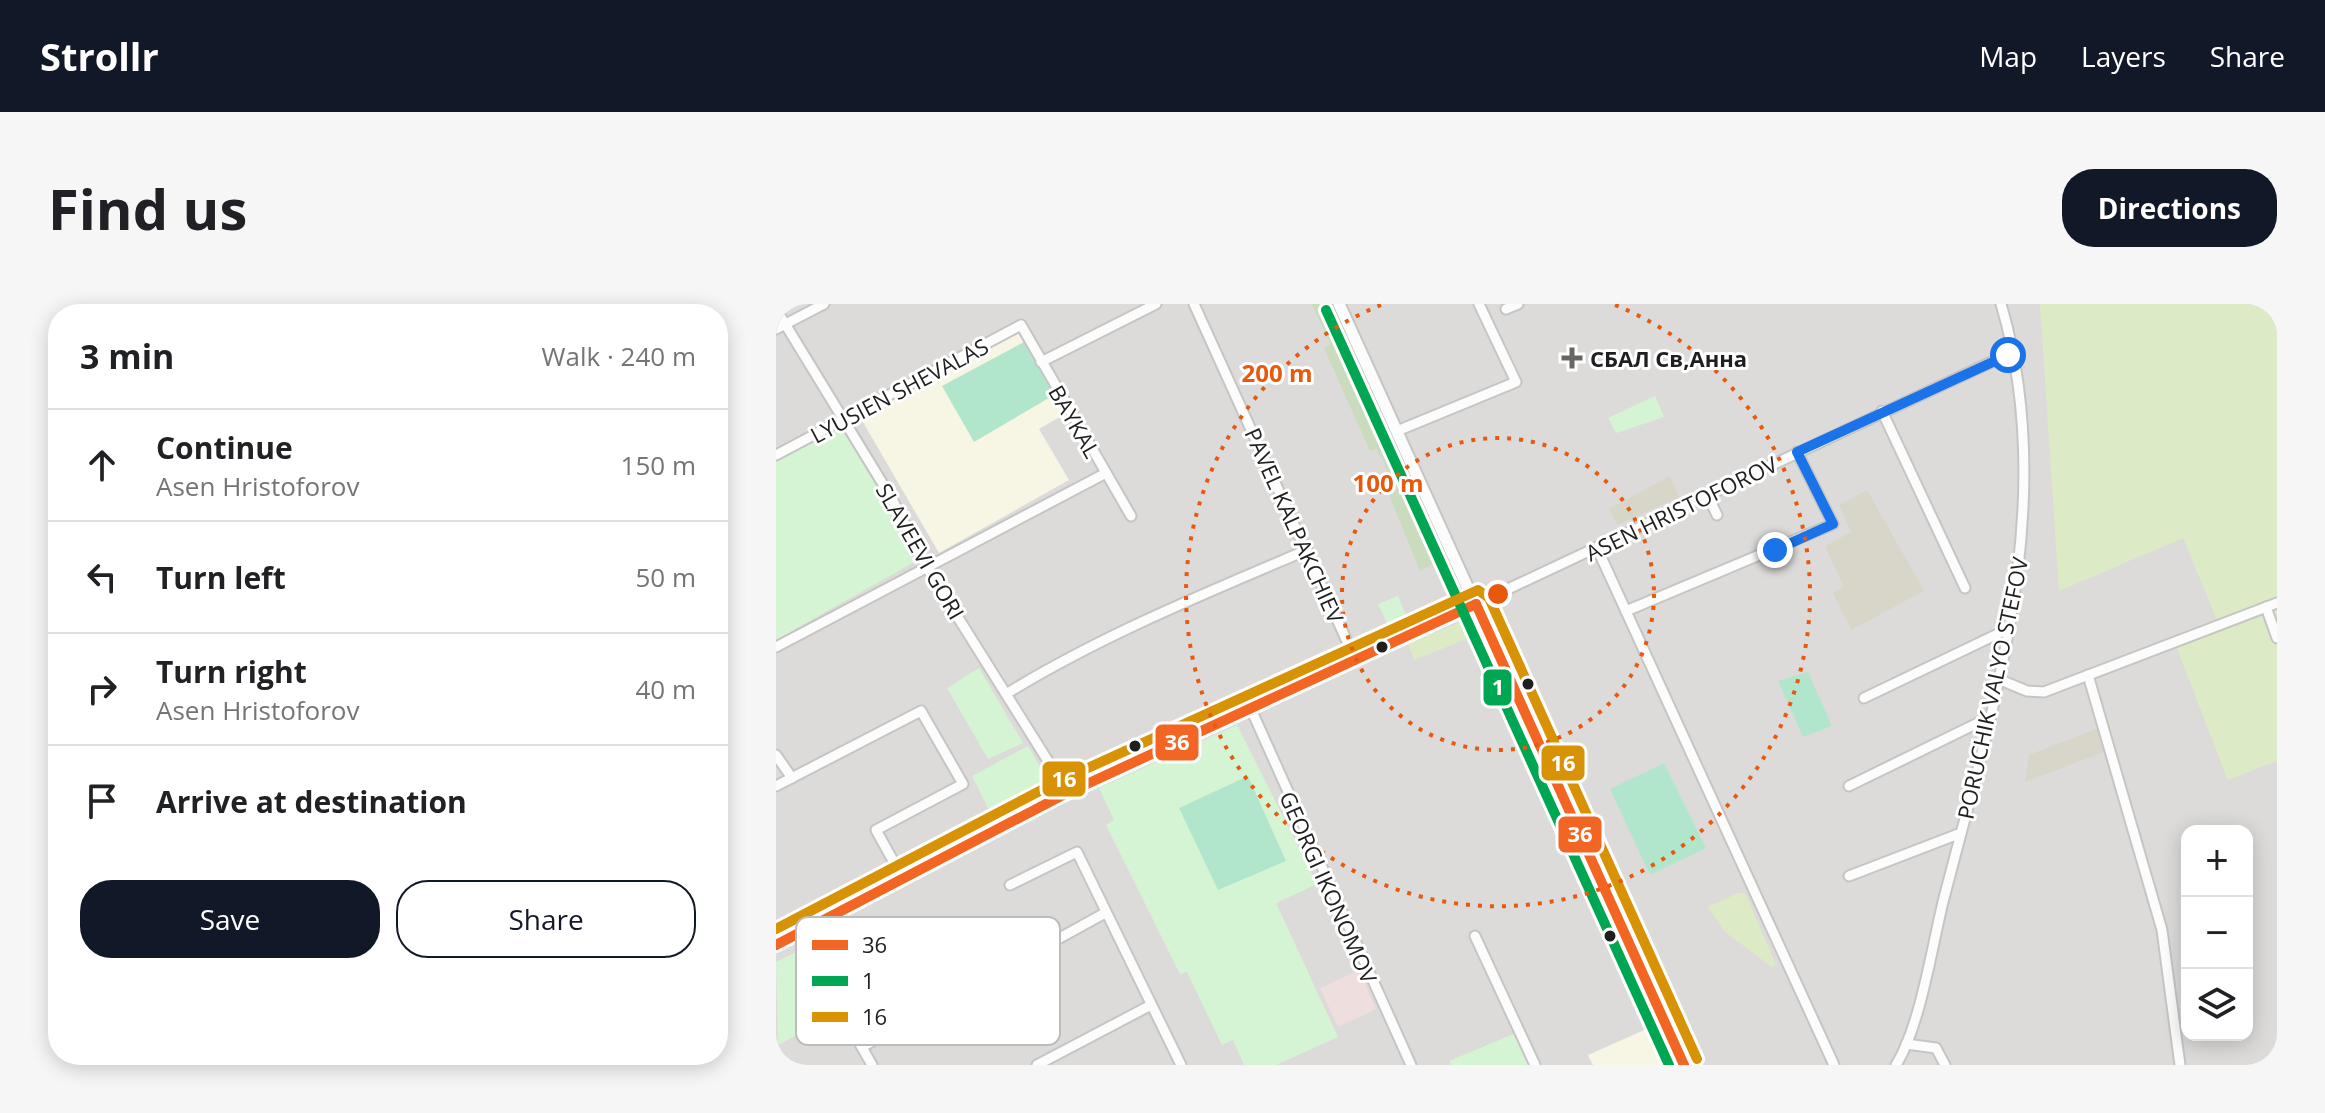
<!DOCTYPE html>
<meta charset="utf-8">
<style>
:root{--surface:#fff;--page:#f6f6f6;--text:#202124;--muted:#757577;--line:#e0e0e0;--accent:#111827}
body{margin:0;font-family:"Open Sans",sans-serif;background:var(--page);color:var(--text)}
.controls{position:absolute;right:24px;bottom:24px;display:grid;overflow:hidden;border-radius:16px;box-shadow:0 4px 20px #0003}
.controls button{width:72px;height:72px;display:grid;place-items:center;padding:0;border:0;border-bottom:2px solid var(--line);background:var(--surface);color:var(--text);font:40px sans-serif}
.stop{position:absolute;width:24px;height:24px;margin:-18px;border:6px solid #1a73e8;border-radius:50%;background:#fff}
.stop.end{background:#1a73e8;border-color:#fff;box-shadow:0 2px 8px #0008}
.list{margin:0;padding:0;list-style:none}
h2{display:flex;justify-content:space-between;align-items:center;height:104px;margin:0;padding:0 32px;font-size:34px}
h2 small{font-size:26px;font-weight:400;color:var(--muted)}
.list li{display:grid;grid-template-columns:52px 1fr auto;gap:24px;align-items:center;box-sizing:border-box;height:112px;padding:0 32px;border-top:2px solid var(--line)}
.list b{display:block;font-size:30px;white-space:nowrap}
.list p{margin:0;font-size:26px;white-space:nowrap;color:var(--muted)}
.list em{font-size:26px;font-style:normal;color:var(--muted)}
.actions{display:flex;gap:16px;padding:24px 32px}
.actions a{flex:1;padding:18px 0;border:2px solid var(--accent);border-radius:32px;text-align:center;font-size:28px;color:var(--accent)}
.actions .main{background:var(--accent);color:#fff}
.icon{flex:none;width:44px;height:44px;fill:none;stroke:currentColor;stroke-width:2;stroke-linecap:round;stroke-linejoin:round}
.map{position:relative;flex:none;width:1501px;height:761px;overflow:hidden;border-radius:32px}
header{display:flex;align-items:center;gap:48px;box-sizing:border-box;height:112px;padding:0 40px;background:var(--accent);color:#fff}
header strong{font-size:38px}
nav{display:flex;gap:44px;margin-inline-start:auto;font-size:28px}
.intro{display:flex;align-items:center;justify-content:space-between;box-sizing:border-box;height:192px;padding:0 48px}
h1{margin:0;font-size:56px}
.button{padding:20px 36px;border-radius:32px;background:var(--accent);color:#fff;font-size:28px;font-weight:700}
main{display:flex;gap:48px;padding:0 48px}
aside{flex:1;background:var(--surface);border-radius:32px;box-shadow:0 4px 20px #0003}
.map>svg:first-child{display:block}
</style>
<header>
<strong>Strollr</strong>
<nav><a>Map</a><a>Layers</a><a>Share</a></nav>
</header>
<div class="intro"><h1>Find us</h1><a class="button">Directions</a></div>
<main>
<aside>
<h2>3 min<small>Walk · 240 m</small></h2>
<ul class="list">
<li><svg class="icon" aria-label="ahead" viewBox="0 0 24 24"><path d="M12 20V5M6 11l6-6 6 6"/></svg><div><b>Continue</b><p>Asen Hristoforov</p></div><em>150 m</em></li>
<li><svg class="icon" aria-label="left" viewBox="0 0 24 24"><path d="M17 20v-9H6M10 6l-5 5 5 5"/></svg><div><b>Turn left</b></div><em>50 m</em></li>
<li><svg class="icon" aria-label="right" viewBox="0 0 24 24"><path d="M7 20v-9h11M14 6l5 5-5 5"/></svg><div><b>Turn right</b><p>Asen Hristoforov</p></div><em>40 m</em></li>
<li><svg class="icon" aria-label="arrive" viewBox="0 0 24 24"><path d="M6 21V4h12l-3 4 3 4H6"/></svg><div><b>Arrive at destination</b></div></li>
</ul>
<div class="actions"><a class="main">Save</a><a>Share</a></div>
</aside>
<div class="map">
<svg width="1501" height="761" viewBox="0 0 1501 761">
<rect width="100%" height="100%" fill="#edebe8"/>
<!-- residential -->
<path fill="#dcdbd9" fill-rule="evenodd" d="M0,0H1501V761H0ZM1411,527H1471V731H1411Z"/>
<!-- commercial -->
<path fill="#efdede" d="M583,666L600,705L562,723L544,684Z"/>
<!-- education -->
<g fill="#f7f5e4">
<path d="M242,29L289,110L263,125L293,176L163,249L84,113Z"/>
<path d="M875,723L893,761H817L812,751Z"/>
</g>
<!-- construction -->
<g fill="#d7d6c9">
<path d="M894,172L903,193L841,221L833,205Z"/>
<path d="M1091,186L1148,287L1075,326L1057,289L1068,283L1049,242L1075,228L1063,201Z"/>
<path d="M1325,423L1331,447L1249,478L1253,451Z"/>
</g>
<!-- grass -->
<g fill="#dcebc6">
<path d="M1264,0H1501V457L1452,476L1401,345L1441,316L1407,234L1283,287Z"/>
<path d="M694,314L808,559V560L805,561L698,332L638,356L632,340Z"/>
<path d="M962,589H969L1000,661L996,663L948,627L932,603Z"/>
</g>
<!-- forest -->
<path fill="#cadcbd" d="M535,0H559L673,253L644,267L613,191L621,185L601,145L594,147L548,44L555,40Z"/>
<!-- park -->
<g fill="#d5f4d4">
<path d="M879,92L888,113L840,129L832,114Z"/>
<path d="M68,122L142,256L0,336V158Z"/>
<path d="M622,292L634,321L615,328L602,300Z"/>
<path d="M203,364L247,439L212,455L171,384Z"/>
<path d="M461,421L541,580L500,599L562,733L500,761H468L457,736L446,741L411,668L404,670L330,521L338,516L323,484Z"/>
<path d="M252,442L276,483L217,514L196,472Z"/>
<path d="M20,648L56,712L2,741L0,658Z"/>
<path d="M740,729L754,761H675L673,757Z"/>
</g>
<!-- pitch -->
<g fill="#b2e6cc">
<path d="M248,38L278,91L198,138L166,82Z"/>
<path d="M1032,368L1056,422L1027,433L1002,377Z"/>
<path d="M888,459L930,544L874,571L834,485Z"/>
<path d="M472,472L510,557L442,586L403,504Z"/>
</g>
<g fill="none" stroke-linecap="round" stroke-linejoin="round">
<!-- minor casing -->
<g stroke="#c6c5c4" stroke-width="13">
<g id="minor">
<path d="M418,0L579,355"/>
<path d="M0,5L116,195L151,264L292,489"/>
<path d="M730,5L742,0"/>
<path d="M0,25L48,0"/>
<path d="M265,58L380,0"/>
<path d="M1106,107L1189,284"/>
<path d="M621,127L740,78L703,0"/>
<path d="M0,151L245,21L355,212"/>
<path d="M935,189L933,194L941,211"/>
<path d="M821,244L1058,761"/>
<path d="M700,300L1226,53L1240,51"/>
<path d="M1490,303L1501,334"/>
<path d="M850,307L1057,220L1021,148"/>
<path d="M0,343L330,169"/>
<path d="M1312,371L1386,626L1404,761"/>
<path d="M1222,375L1251,387L1268,388L1501,299"/>
<path d="M230,390C324,332 430,289 531,246"/>
<path d="M1088,394L1232,325"/>
<path d="M474,403L635,761"/>
<path d="M0,451L16,474"/>
<path d="M0,482L145,407L187,480L100,526L126,573"/>
<path d="M1073,482L1214,413"/>
<path d="M1073,572L1185,529"/>
<path d="M234,581L301,548L405,761"/>
<path d="M21,630L96,761"/>
<path d="M699,632L759,761"/>
<path d="M1130,740L1160,744L1169,761"/>
<path d="M86,743L329,609"/>
<path d="M261,761L375,701"/>
<path d="M1120,761C1144,723 1156,643 1167,598C1217,404 1284,199 1225,0"/>
</g>
</g>
<!-- tertiary casing -->
<g stroke="#c6c5c4" stroke-width="15">
<g id="tertiary">
<path d="M563,0L908,761"/>
<path d="M0,641L285,492L700,300"/>
</g>
</g>
<!-- minor -->
<use href="#minor" stroke="#fcfcfc" stroke-width="9"/>
<!-- tertiary -->
<use href="#tertiary" stroke="#fcfcfc" stroke-width="11"/>
<!-- bus-1 casing -->
<g stroke="#fff" stroke-width="16">
<g id="bus-1">
<path d="M700,300L908,761"/>
<path d="M0,641L285,492L700,300"/>
</g>
</g>
<!-- bus-2 casing -->
<g stroke="#fff" stroke-width="16">
<path id="bus-2" d="M550,6L893,761"/>
</g>
<!-- bus-3 casing -->
<g stroke="#fff" stroke-width="16">
<path id="bus-3" d="M0,625L279,479L702,286L713,294L921,755"/>
</g>
<!-- bus-1 -->
<use href="#bus-1" stroke="#f26522" stroke-width="10"/>
<!-- bus-2 -->
<use href="#bus-2" stroke="#00a651" stroke-width="10"/>
<!-- bus-3 -->
<use href="#bus-3" stroke="#d79205" stroke-width="10"/>
</g>
<g fill="none" stroke-linecap="round" stroke-linejoin="round">
<!-- route -->
<path stroke="#1a73e8" stroke-width="10" d="M999,246L1057,220L1021,148L1232,51"/>
</g>
<!-- distance rings -->
<g fill="none" stroke="#e8590c" stroke-width="4" stroke-dasharray="4 8">
<circle cx="722" cy="290" r="156"/>
<path d="M839 1A312 312 0 1 1 605 1"/>
</g>
<!-- markers -->
<path fill="#676665" stroke="#fff" stroke-width="3" d="M792 42h8v8h8v8h-8v8h-8v-8h-8v-8h8z"/>
<g fill="#1f1f1f" stroke="#fff" stroke-width="3">
<circle cx="606" cy="343" r="7"/>
<circle cx="752" cy="380" r="7"/>
<circle cx="359" cy="442" r="7"/>
<circle cx="834" cy="632" r="7"/>
</g>
<g text-anchor="middle" dominant-baseline="central" stroke-width="6" stroke-linejoin="round" paint-order="stroke">
<!-- poi labels -->
<g font-size="22" font-weight="bold" fill="#1f1f1f" stroke="#fff" text-anchor="start">
<text x="814" y="54">СБАЛ Св,Анна</text>
</g>
<!-- street labels -->
<g font-size="22" fill="#1f1f1f" stroke="#fff">
<text transform="translate(123 86) rotate(-28)">LYUSIEN SHEVALAS</text>
<text transform="translate(299 117) rotate(60)">BAYKAL</text>
<text transform="translate(905 204) rotate(-26)">ASEN HRISTOFOROV</text>
<text transform="translate(519 221) rotate(66)">PAVEL KALPAKCHIEV</text>
<text transform="translate(145 247) rotate(60)">SLAVEEVI GORI</text>
<text transform="translate(1216 384) rotate(-78)">PORUCHIK VALYO STEFOV</text>
<text transform="translate(553 583) rotate(66)">GEORGI IKONOMOV</text>
</g>
</g>
<!-- legend -->
<rect x="20" y="613" width="264" height="128" rx="12" fill="#fff" stroke="#bcbcbc" stroke-width="2"/>
<rect x="36" y="636" width="36" height="10" fill="#f26522"/>
<rect x="36" y="672" width="36" height="10" fill="#00a651"/>
<rect x="36" y="708" width="36" height="10" fill="#d79205"/>
<g font-size="22" fill="#1f1f1f">
<text x="86" y="649">36</text>
<text x="86" y="685">1</text>
<text x="86" y="721">16</text>
</g>
<circle cx="722" cy="290" r="12" fill="#e8590c" stroke="#fff" stroke-width="4"/>
<g font-size="24" text-anchor="middle" font-weight="bold" fill="#e8590c" stroke="#fff" stroke-width="6" stroke-linejoin="round" paint-order="stroke">
<text x="501" y="78">200 m</text>
<text x="612" y="188">100 m</text>
</g>
<g stroke="#fff" stroke-width="3">
<rect x="706" y="364" width="31" height="39" rx="8" fill="#00a651"/>
<rect x="378" y="419" width="46" height="39" rx="8" fill="#f26522"/>
<rect x="764" y="440" width="46" height="38" rx="8" fill="#d79205"/>
<rect x="265" y="456" width="46" height="38" rx="8" fill="#d79205"/>
<rect x="781" y="511" width="46" height="39" rx="8" fill="#f26522"/>
</g>
<g font-size="22" text-anchor="middle" font-weight="bold" fill="#fff">
<text x="722" y="391">1</text>
<text x="401" y="446">36</text>
<text x="787" y="467">16</text>
<text x="288" y="483">16</text>
<text x="804" y="538">36</text>
</g>
</svg>
<div class="controls">
<button>+</button>
<button>−</button>
<button><svg class="icon" aria-label="layers" viewBox="0 0 24 24"><path d="M12 4l9 5-9 5-9-5zM3 14l9 5 9-5"/></svg></button>
</div>
<div class="stop" style="left:1232px;top:51px"></div>
<div class="stop end" style="left:999px;top:246px"></div>
</div>
</main>
